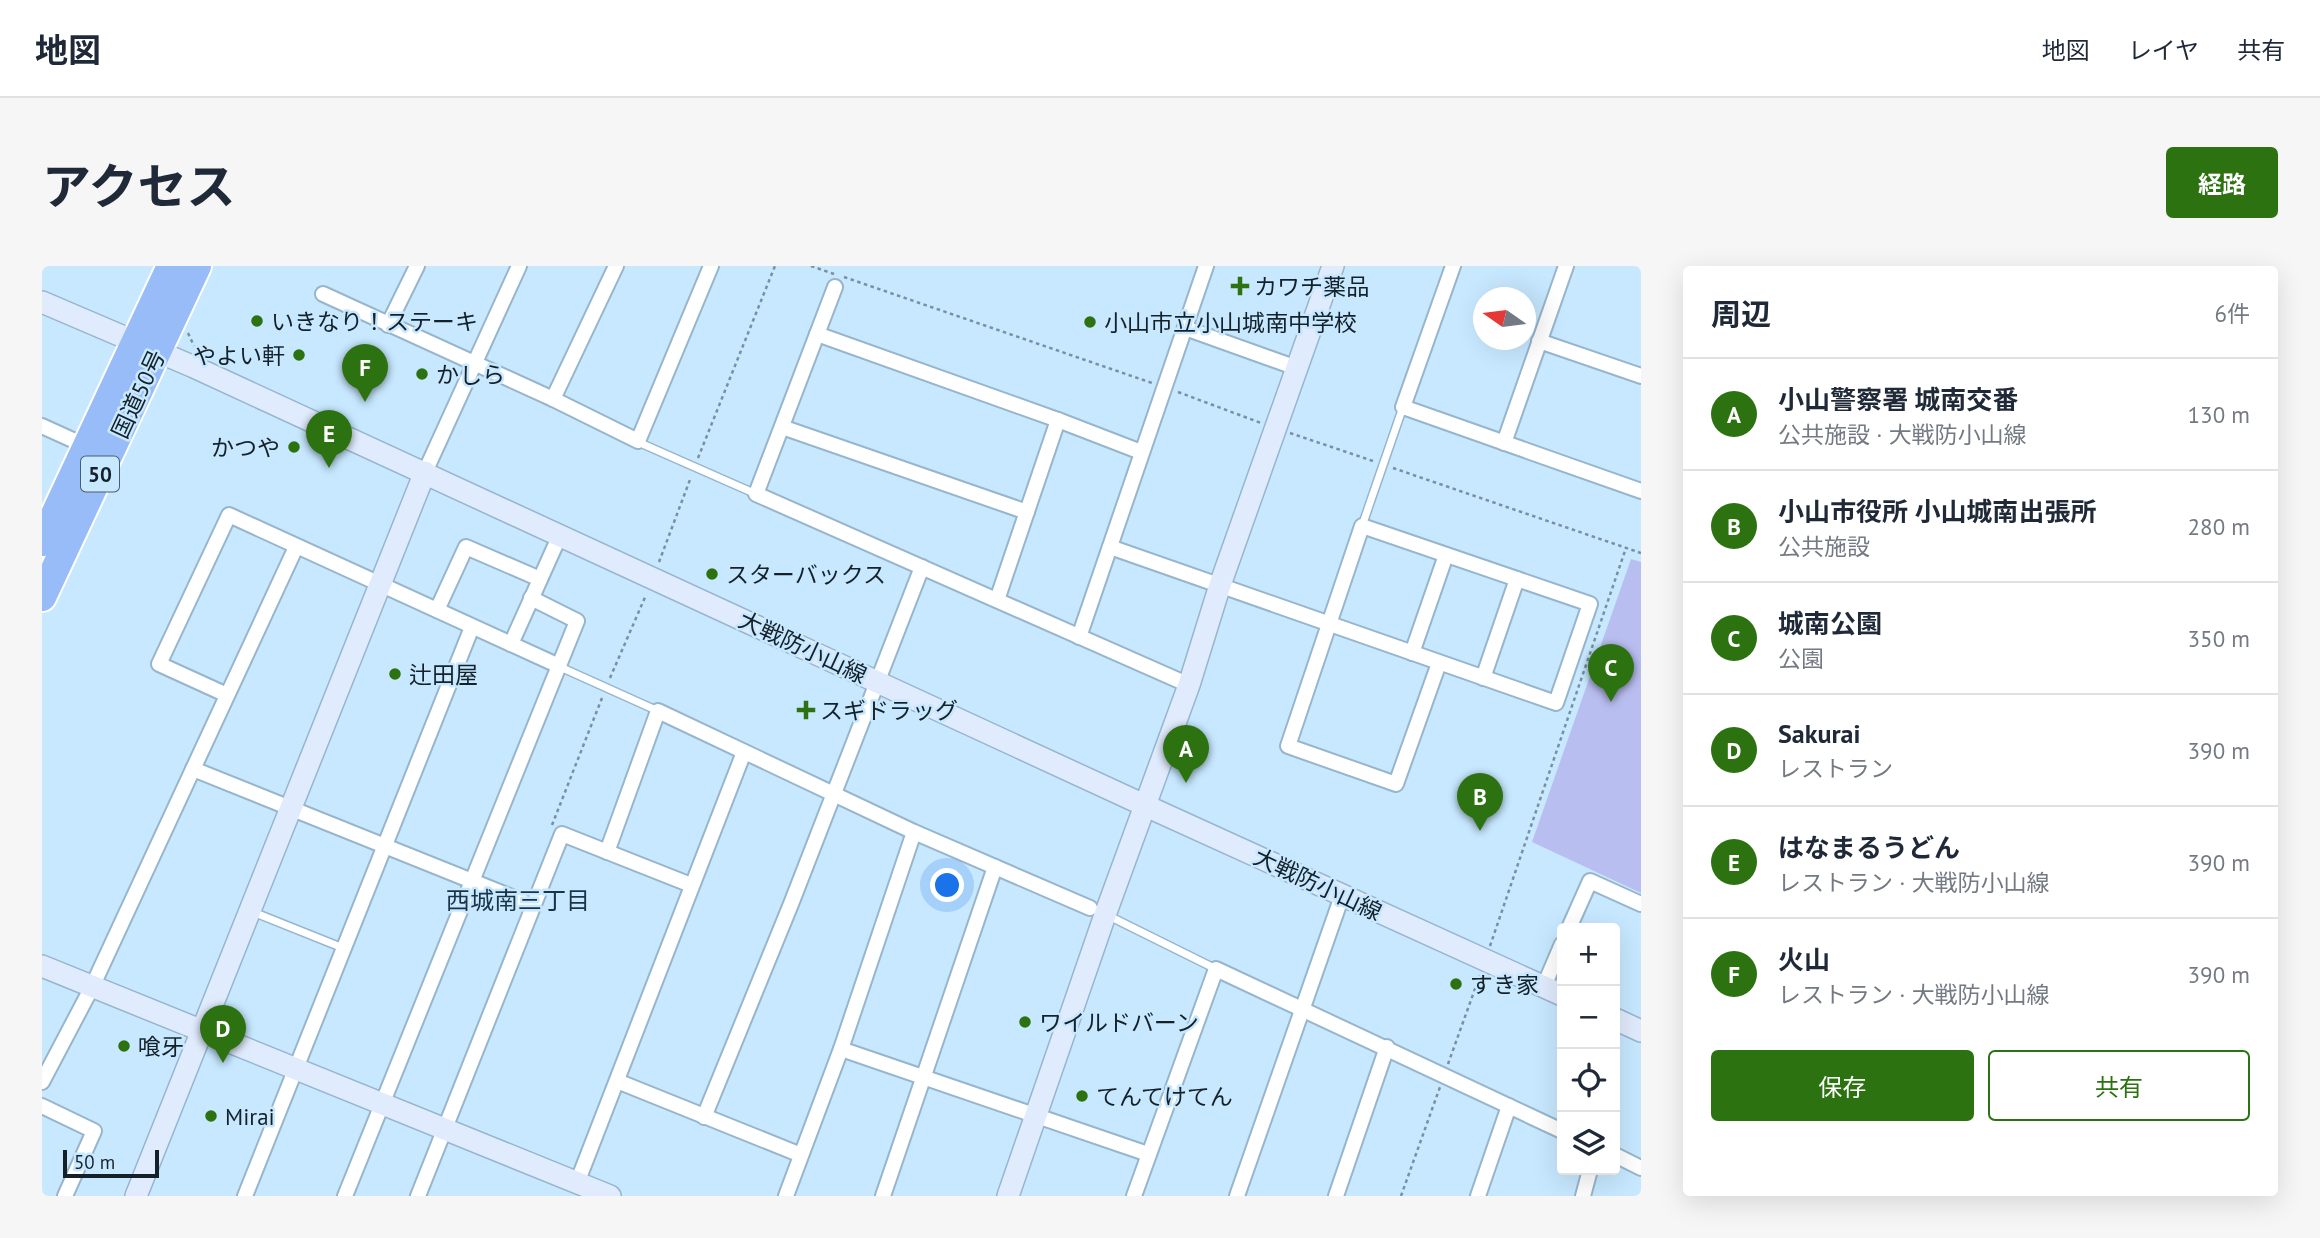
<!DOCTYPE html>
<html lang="ja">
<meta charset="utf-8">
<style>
:root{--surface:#fff;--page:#f6f6f7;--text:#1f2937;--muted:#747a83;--line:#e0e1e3;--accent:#2d7210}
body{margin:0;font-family:"PT Sans","Noto Sans JP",sans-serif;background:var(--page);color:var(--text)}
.controls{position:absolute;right:21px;bottom:21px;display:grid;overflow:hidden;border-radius:7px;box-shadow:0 7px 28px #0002}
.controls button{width:63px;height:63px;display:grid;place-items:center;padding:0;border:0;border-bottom:2px solid var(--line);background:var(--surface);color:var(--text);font:35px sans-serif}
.compass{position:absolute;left:1431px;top:21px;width:63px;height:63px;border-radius:50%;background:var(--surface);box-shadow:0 7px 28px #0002;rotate:284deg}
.scale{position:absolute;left:21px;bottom:18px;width:96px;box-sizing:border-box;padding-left:7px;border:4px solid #152129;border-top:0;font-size:19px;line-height:24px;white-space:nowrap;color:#152129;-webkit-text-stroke:5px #c7e8ff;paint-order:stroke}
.you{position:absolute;left:906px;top:620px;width:24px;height:24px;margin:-18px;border:5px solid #fff;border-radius:50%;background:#1a73e8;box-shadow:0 0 0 10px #1a73e833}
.badge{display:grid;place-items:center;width:46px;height:46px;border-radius:50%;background:var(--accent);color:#fff;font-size:23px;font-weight:700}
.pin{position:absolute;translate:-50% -58px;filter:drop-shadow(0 2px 4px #0008)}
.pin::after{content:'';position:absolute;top:37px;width:24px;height:21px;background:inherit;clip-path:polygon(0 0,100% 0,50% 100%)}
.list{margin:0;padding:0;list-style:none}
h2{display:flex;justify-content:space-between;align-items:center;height:91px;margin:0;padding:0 28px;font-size:30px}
h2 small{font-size:23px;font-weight:400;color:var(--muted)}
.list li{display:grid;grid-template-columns:46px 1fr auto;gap:21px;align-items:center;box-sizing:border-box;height:112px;padding:0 28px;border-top:2px solid var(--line)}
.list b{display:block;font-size:26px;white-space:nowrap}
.list p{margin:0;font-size:23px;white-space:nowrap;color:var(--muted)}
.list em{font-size:23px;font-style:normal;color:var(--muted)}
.actions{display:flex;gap:14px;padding:21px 28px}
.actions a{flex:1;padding:16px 0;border:2px solid var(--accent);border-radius:7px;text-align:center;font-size:24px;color:var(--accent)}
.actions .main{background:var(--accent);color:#fff}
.icon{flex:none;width:38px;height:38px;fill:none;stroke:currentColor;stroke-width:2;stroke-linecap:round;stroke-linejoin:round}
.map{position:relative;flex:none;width:1599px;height:930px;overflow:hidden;border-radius:7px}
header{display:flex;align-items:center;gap:42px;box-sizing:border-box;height:98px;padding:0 35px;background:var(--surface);border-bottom:2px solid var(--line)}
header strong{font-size:33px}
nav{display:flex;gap:38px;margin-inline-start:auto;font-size:24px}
.intro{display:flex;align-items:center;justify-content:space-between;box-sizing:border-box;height:168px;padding:0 42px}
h1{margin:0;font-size:49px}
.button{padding:18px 32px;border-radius:7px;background:var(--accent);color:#fff;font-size:24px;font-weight:700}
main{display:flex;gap:42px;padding:0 42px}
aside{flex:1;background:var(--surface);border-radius:7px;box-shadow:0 7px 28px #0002}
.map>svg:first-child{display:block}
</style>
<header>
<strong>地図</strong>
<nav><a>地図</a><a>レイヤ</a><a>共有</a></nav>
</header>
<div class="intro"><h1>アクセス</h1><a class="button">経路</a></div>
<main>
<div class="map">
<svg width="1599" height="930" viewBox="0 0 1599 930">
<rect width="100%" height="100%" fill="#c7e8ff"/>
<!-- green -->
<path fill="#b9bef0" d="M1589,293L1599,296V627L1490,576Z"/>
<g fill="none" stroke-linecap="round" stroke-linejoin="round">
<!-- lane casing -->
<g stroke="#97b6cc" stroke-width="10">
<g id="lane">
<path d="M596,176L714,228"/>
<path d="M1320,260L1361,141"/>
<path d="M516,400L616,445"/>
<path d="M211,646L301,682"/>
<path d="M1065,649L1174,703"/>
</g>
</g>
<!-- street casing -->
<g stroke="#97b6cc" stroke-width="18">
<g id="street">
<path d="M1411,0L1361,141L1599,225"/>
<path d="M793,21L714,228L1147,419"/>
<path d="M281,28L511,133L596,175L669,0"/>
<path d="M346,59L375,0"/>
<path d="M1143,62L1255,102"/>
<path d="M775,68L1016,154L1099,186"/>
<path d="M1497,75L1599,110"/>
<path d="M511,133L574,0"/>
<path d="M0,160L44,180"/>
<path d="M740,161L985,246"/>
<path d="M1462,177L1524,0"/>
<path d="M383,206L477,0"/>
<path d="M1068,281L1514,437L1548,338L1320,260L1246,480L1354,518L1397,397"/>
<path d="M955,334L1016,154"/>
<path d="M395,344L424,281L498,313"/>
<path d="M1037,371L1164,0"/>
<path d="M469,378L518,269"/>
<path d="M1370,387L1404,289"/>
<path d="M1441,412L1475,313"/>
<path d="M185,429L117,398L187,249L515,399"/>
<path d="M151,503L480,635"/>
<path d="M565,586L616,445L872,566L1048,642"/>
<path d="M1527,662L1548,615L1599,638"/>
<path d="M1502,720L1520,678"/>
<path d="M799,783L1106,888"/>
<path d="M575,815L759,889"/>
<path d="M0,816L50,721L254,281"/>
<path d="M0,840L52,865L23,930"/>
<path d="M662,851L749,638L880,301"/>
<path d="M1573,889L1599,902"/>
<path d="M535,917L702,486"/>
<path d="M203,930L430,361"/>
<path d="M303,930L535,355L489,332"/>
<path d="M376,930L520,568L649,619"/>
<path d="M744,930L799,783L872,566"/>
<path d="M841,930L953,601"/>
<path d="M1092,930L1174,703L1520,865"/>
<path d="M1195,930L1300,630"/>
<path d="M1294,930L1345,781"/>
<path d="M1436,930L1467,840"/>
<path d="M1541,930L1548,904"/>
</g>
</g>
<!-- secondary casing -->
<g stroke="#97b6cc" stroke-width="24">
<g id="secondary">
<path d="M0,36L152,101L1102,539L1520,729"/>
<path d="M0,700L568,930"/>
<path d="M1573,753L1599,765"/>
<path d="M94,930L383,206"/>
<path d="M966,930L1063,649L1147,419L1178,319L1291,0"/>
</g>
</g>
<!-- highway casing -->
<g stroke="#fff" stroke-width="32">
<g id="highway">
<path d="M0,276L129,0"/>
<path d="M0,331L155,0"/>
</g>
</g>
<!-- path -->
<g stroke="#7990a1" stroke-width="2.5" stroke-dasharray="3.5 3.5" stroke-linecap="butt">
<path d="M769,0L792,8"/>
<path d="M802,11L1110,117"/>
<path d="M146,67L152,80"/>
<path d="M1136,126L1219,157"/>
<path d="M1248,167L1331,195"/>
<path d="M656,192L733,0"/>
<path d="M1351,202L1599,287"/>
<path d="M617,296L649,211"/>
<path d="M568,412L604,329"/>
<path d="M510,559L560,432"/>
<path d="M1448,680L1584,282"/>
<path d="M1406,798L1438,709"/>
<path d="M1359,930L1398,821"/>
</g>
<!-- lane -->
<use href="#lane" stroke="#fff" stroke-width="7"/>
<!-- street -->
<use href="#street" stroke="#fff" stroke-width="14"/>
<!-- secondary -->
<use href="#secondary" stroke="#e0ebfd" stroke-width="21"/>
<!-- highway -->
<use href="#highway" stroke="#97bcf8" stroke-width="28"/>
</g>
<!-- markers -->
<g fill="#2d7210" stroke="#c7e8ff" stroke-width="2.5">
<path d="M1194.5 9.5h7v7h7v7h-7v7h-7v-7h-7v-7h7z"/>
<circle cx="215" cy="55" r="7"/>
<circle cx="1048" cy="56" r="7"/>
<circle cx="257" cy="89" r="7"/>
<circle cx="380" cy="108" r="7"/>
<circle cx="252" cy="181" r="7"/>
<circle cx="670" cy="308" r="7"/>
<circle cx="353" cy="408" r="7"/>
<path d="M760.5 433.5h7v7h7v7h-7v7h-7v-7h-7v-7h7z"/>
<circle cx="1414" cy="718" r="7"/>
<circle cx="983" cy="756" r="7"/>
<circle cx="82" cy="780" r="7"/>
<circle cx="1040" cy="830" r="7"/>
<circle cx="169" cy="850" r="7"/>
</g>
<g text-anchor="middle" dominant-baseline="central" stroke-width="5" stroke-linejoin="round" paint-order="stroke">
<!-- shield labels -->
<rect fill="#c7e8ff" stroke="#4a5d69" stroke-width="2" x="39" y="190.5" width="38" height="35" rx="5"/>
<g font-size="21" font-weight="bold" fill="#152129">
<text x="58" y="208">50</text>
</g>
<!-- poi labels -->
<g font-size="23" fill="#152129" stroke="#c7e8ff" text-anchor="start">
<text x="1212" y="20">カワチ薬品</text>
<text x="229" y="55">いきなり！ステーキ</text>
<text x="1062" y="56">小山市立小山城南中学校</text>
<text x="243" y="89" text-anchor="end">やよい軒</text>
<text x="394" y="108">かしら</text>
<text x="238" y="181" text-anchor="end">かつや</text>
<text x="684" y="308">スターバックス</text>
<text x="367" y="408">辻田屋</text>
<text x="778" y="444">スギドラッグ</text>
<text x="1428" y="718">すき家</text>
<text x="997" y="756">ワイルドバーン</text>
<text x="96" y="780">喰牙</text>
<text x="1054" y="830">てんてけてん</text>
<text x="183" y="850">Mirai</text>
</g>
<!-- street labels -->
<g font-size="23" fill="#152129" stroke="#c7e8ff">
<text transform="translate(96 128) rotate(-65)">国道50号</text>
<text transform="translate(761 381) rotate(25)">大戦防小山線</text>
<text transform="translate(1276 618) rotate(25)">大戦防小山線</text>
</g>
<!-- neighbourhood labels -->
<g font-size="24" fill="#193446" stroke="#c7e8ff">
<text x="476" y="634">西城南三丁目</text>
</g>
</g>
</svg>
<div class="controls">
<button>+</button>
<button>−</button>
<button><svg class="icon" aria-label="locate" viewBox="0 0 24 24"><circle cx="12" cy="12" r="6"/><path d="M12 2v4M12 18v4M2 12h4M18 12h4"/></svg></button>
<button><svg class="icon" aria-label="layers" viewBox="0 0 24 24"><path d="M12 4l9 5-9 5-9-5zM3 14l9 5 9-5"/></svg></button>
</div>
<svg class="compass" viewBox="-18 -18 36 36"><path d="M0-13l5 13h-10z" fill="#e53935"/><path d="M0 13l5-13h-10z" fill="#747a83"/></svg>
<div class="scale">50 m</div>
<div class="you"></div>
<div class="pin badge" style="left:1144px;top:517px">A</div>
<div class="pin badge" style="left:1438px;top:565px">B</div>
<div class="pin badge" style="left:1569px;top:436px">C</div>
<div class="pin badge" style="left:181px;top:797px">D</div>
<div class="pin badge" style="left:287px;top:202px">E</div>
<div class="pin badge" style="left:323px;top:136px">F</div>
</div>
<aside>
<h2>周辺<small>6件</small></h2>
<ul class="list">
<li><span class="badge">A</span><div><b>小山警察署 城南交番</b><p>公共施設 · 大戦防小山線</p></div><em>130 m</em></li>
<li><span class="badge">B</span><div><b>小山市役所 小山城南出張所</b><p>公共施設</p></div><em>280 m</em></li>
<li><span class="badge">C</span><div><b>城南公園</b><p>公園</p></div><em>350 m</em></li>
<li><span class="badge">D</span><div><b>Sakurai</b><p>レストラン</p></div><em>390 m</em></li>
<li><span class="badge">E</span><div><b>はなまるうどん</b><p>レストラン · 大戦防小山線</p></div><em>390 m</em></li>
<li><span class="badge">F</span><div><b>火山</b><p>レストラン · 大戦防小山線</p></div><em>390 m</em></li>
</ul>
<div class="actions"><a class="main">保存</a><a>共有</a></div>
</aside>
</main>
